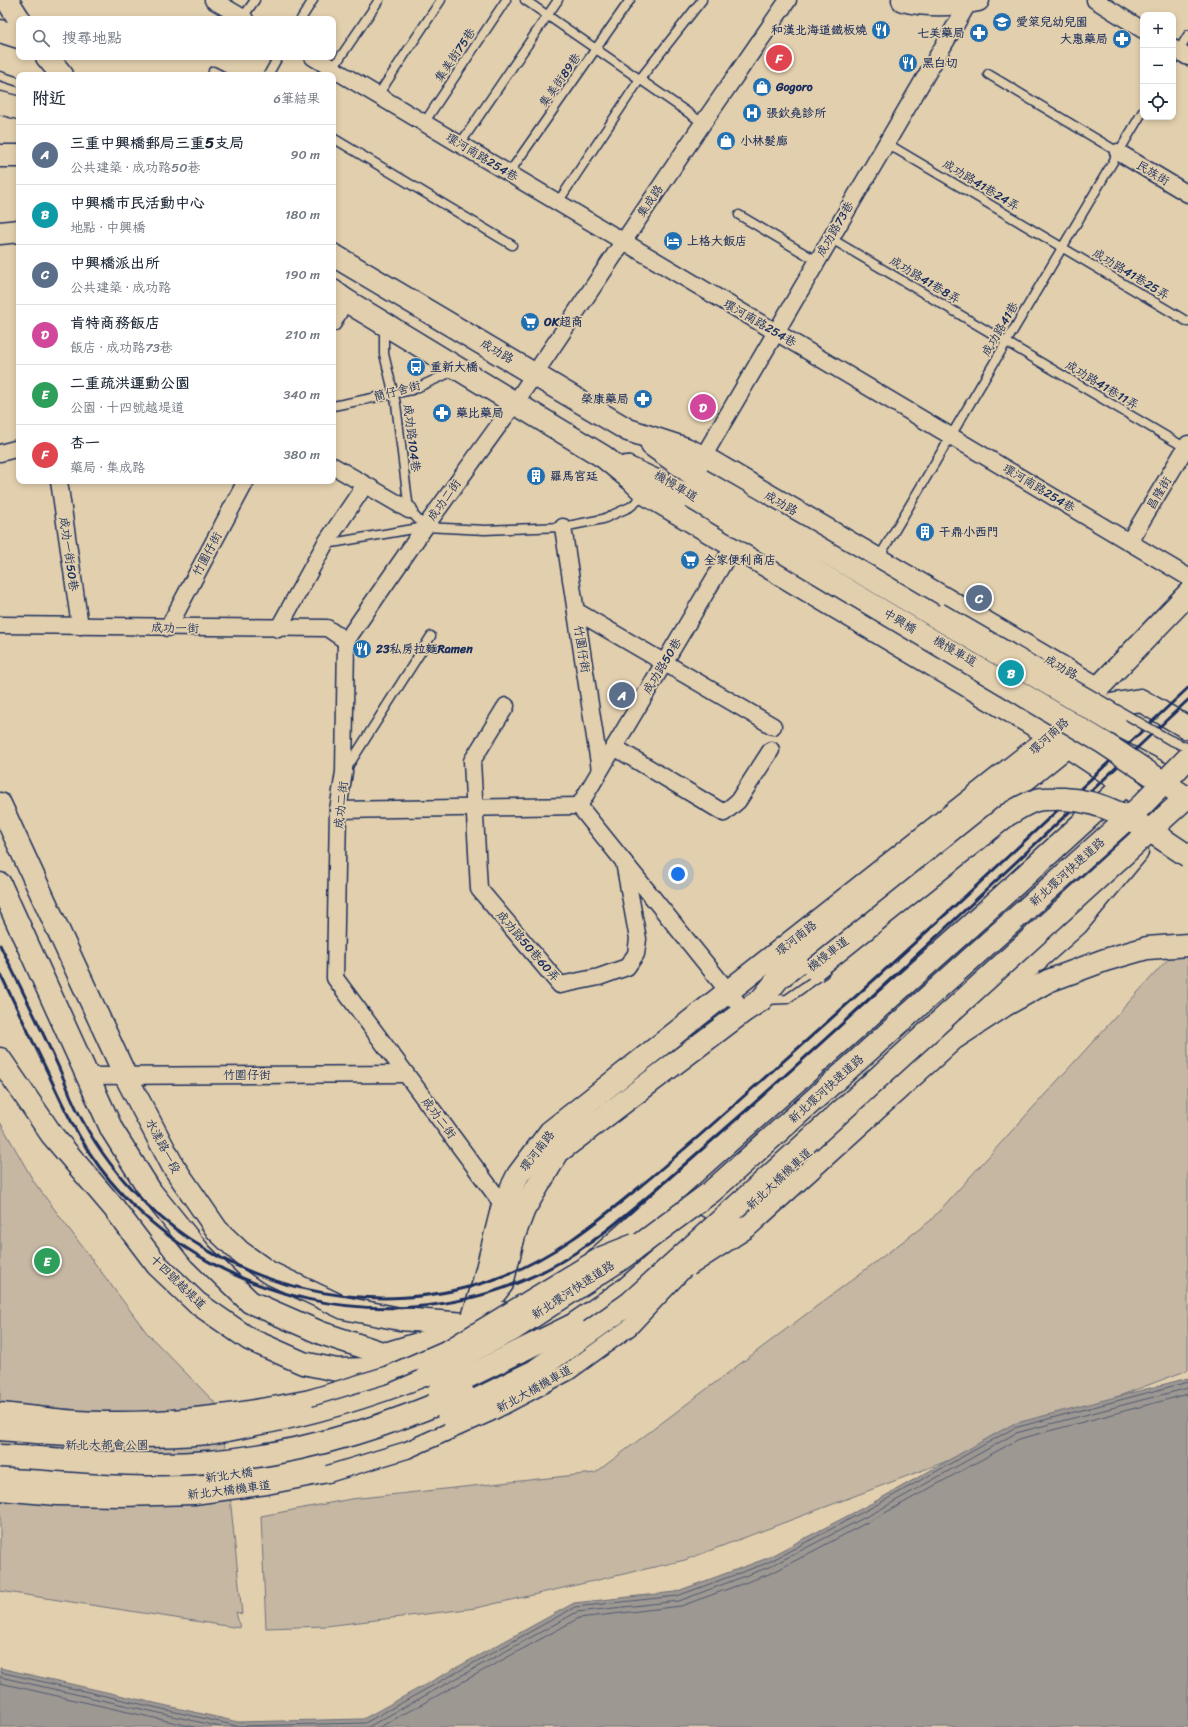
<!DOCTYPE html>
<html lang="zh-TW">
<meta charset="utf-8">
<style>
:root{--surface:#fff;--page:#f6f6f7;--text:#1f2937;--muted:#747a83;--line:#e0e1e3;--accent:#1f6fb2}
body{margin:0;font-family:Sriracha,"LXGW WenKai TC",sans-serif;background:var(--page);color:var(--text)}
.controls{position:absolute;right:12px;top:12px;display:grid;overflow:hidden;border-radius:8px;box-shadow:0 2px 6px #0003}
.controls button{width:36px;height:36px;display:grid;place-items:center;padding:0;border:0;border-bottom:1px solid var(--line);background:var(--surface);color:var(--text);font:20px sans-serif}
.you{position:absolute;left:678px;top:874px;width:14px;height:14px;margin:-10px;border:3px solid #fff;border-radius:50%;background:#1a73e8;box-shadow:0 0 0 6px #1a73e833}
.badge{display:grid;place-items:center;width:26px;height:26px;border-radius:50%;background:var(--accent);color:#fff;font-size:13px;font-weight:700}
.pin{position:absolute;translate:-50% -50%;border:2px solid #fff;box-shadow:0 1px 4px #0006}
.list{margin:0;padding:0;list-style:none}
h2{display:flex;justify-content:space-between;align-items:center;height:52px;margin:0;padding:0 16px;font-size:17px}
h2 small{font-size:13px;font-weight:400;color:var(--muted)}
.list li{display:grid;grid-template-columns:26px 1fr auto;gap:12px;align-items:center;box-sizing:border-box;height:60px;padding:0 16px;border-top:1px solid var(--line)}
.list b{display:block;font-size:15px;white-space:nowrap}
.list p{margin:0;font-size:13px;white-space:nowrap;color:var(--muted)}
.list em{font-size:13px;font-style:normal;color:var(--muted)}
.icon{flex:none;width:22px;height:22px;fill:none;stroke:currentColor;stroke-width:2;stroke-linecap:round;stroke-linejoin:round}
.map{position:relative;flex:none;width:1188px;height:1727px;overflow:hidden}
.search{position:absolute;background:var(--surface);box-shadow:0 2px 6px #0003;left:16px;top:16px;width:320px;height:44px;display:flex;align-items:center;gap:10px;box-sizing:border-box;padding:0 14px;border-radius:8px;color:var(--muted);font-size:15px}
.panel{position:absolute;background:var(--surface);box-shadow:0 2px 6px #0003;left:16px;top:72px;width:320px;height:412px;border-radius:8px}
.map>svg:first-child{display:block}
</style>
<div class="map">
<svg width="1188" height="1727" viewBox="0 0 1188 1727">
<rect width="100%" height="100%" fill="#e2cfad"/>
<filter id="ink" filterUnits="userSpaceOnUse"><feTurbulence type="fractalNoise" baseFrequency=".025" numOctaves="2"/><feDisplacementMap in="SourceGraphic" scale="8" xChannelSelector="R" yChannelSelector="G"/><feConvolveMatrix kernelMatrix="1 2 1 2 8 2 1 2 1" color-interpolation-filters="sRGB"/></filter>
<g filter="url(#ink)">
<!-- green -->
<g fill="#c5b7a1" stroke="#707380">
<path d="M1188,937V1370L685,1560L476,1608L326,1626L266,1628L261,1516L351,1499L595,1473L930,1221Z"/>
<path d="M0,1122L34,1182L147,1333L221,1409L242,1614L236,1612L240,1628L0,1591Z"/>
</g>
<!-- water -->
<path fill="#9e9892" stroke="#6a6e7d" d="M1188,1378V1727H0V1668L238,1722L363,1719L574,1603L675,1592L765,1559L876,1501L1013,1424Z"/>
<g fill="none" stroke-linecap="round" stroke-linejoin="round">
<!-- shore -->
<g stroke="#4f5973" stroke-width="1">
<path d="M0,1672L237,1726L365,1723L575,1607L677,1596L767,1563L878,1504L1014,1428L1188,1382"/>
<path d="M0,1677L221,1727"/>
<path d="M0,1683L194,1727"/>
<path d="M368,1727L577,1612L679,1601L769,1567L881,1509L1016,1433L1188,1388"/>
<path d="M380,1727L579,1618L681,1606L772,1573L883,1514L1019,1439L1188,1394"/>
</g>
<!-- lane casing -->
<g stroke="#1b2f5e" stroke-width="11">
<g id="lane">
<path d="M525,0L703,123"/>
<path d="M243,17L255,0"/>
<path d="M301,19L313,0"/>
<path d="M1173,60L1188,35"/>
<path d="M213,71L221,75"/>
<path d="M331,71L379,0"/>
<path d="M988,74L1118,152"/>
<path d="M268,75L278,57"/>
<path d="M0,76L19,82"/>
<path d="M378,95L441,0"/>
<path d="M424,123L506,0"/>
<path d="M333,138L512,245"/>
<path d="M886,143L1188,322"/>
<path d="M460,144L558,0"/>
<path d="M509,173L630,0"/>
<path d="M558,202L640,79L702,0"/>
<path d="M739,215L817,261"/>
<path d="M830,238L1186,448"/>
<path d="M384,326V354L396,404L409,510L425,527"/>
<path d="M333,406L412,390L456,370"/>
<path d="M326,544L425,527L485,530L563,527L603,519L630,507L645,495"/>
<path d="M878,559L1143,111"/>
<path d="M347,768L431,636"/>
<path d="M764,1000L787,999L824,973"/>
</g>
</g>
<!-- street casing -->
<g stroke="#1b2f5e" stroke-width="19">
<g id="street">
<path d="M213,0L245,19"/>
<path d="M1095,0L1143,30"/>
<path d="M1173,48L1188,57"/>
<path d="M313,57L1188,577"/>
<path d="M1118,152L1188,194"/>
<path d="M333,323L345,300"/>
<path d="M0,453L19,448"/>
<path d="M703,457L969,2"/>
<path d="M333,466L409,510"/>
<path d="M59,481L80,626"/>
<path d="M563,527L600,770"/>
<path d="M1129,542L1188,444"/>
<path d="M576,611L773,726"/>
<path d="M0,625L327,628L346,641"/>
<path d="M168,628L246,481"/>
<path d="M278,629L325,544L365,485"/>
<path d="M506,706L472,761L479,889L560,985L599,977L627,967L636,954L638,939L624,862"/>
<path d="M614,747L724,813L738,801L771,750"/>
<path d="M579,806L733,547"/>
<path d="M579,806L744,1011"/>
<path d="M338,810L579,806"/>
<path d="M88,1076L406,1074"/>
<path d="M503,1205L335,978L338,810L344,772L346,641L425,527L515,403L703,123L788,0"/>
<path d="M0,1411C39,1415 79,1421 119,1420C184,1420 246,1411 310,1398"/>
<path d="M0,1492L57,1497L121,1498L194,1496L267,1486L328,1474"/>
</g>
</g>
<!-- secondary casing -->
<g stroke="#1b2f5e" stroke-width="25">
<g id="secondary">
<path d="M7,0L19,19"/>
<path d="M903,0C927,6 954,5 978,0"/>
<path d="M0,31L19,37"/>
<path d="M47,57L62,75"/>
<path d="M0,233L19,231"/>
<path d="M333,255L628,430L686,449L703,457L1097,688"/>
<path d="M333,296L345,300L604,457L632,480L646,494L1052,736L1125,784L972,924L596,1260"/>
<path d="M652,445L701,480"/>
<path d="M626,467L691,497"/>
<path d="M1087,709L1140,700L1188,728"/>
<path d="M1115,723L1188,761"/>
<path d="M0,804L125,1075L173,1166L217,1230L240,1252L268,1272L344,1308L400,1319L466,1324"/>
<path d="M0,884L112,1130L151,1192L200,1253L250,1302L321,1333L385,1354L397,1355"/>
<path d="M966,1022L1077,924L1137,852"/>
<path d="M0,1059L52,1135L114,1208L157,1265L197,1303L249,1339L303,1363L337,1370L367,1369L385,1354L428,1341L502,1313"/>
<path d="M480,1312L502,1284L514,1235L524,1209L558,1152L744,1011L761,1000L778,979L1067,746"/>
<path d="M471,1324L483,1285L503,1205L518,1175L550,1132L1052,736L1188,594"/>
</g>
</g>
<!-- primary casing -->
<g stroke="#1b2f5e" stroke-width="25">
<g id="primary">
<path d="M0,103L19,108"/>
<path d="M0,156H19"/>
<path d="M333,291L345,300"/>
</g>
</g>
<!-- highway casing -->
<g stroke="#1b2f5e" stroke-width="25">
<g id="highway">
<path d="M1125,784L1148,804"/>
<path d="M968,981L1010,943L1071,881"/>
<path d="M746,1227L953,1039L1005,1005L1048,981L1105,960L1147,948L1188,945"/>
<path d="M573,1325L627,1288L697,1227"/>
<path d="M0,1429C70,1435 139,1439 209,1433C223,1431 238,1428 251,1425C313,1414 371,1396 429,1373"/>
<path d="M0,1475C47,1479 95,1484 142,1483C213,1480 284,1471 352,1450C385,1440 417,1427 448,1414"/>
</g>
</g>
<!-- lane -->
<use href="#lane" stroke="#e2cfad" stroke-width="8"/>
<!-- street -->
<use href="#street" stroke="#e2cfad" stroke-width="16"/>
<!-- secondary -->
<use href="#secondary" stroke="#e2cfad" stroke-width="22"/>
<!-- primary -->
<use href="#primary" stroke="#e2cfad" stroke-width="22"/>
<!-- highway -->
<use href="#highway" stroke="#e2cfad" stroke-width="22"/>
<!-- rail -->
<g stroke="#1b2f5e" stroke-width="3">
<path d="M0,945C20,986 40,1026 59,1068C63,1077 67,1087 71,1097C85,1129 104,1158 127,1184C220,1290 375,1326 506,1275C554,1256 593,1225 632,1193C674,1159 713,1124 753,1088C901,958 1044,823 1188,688"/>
<path d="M0,973C16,1006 32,1039 48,1073C69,1119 87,1157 122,1194C223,1302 385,1338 522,1281C572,1261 611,1228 652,1193C682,1167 711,1141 741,1115C893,980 1040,839 1188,700"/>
</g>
<!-- lane-bridge casing -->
<g stroke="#1b2f5e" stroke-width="11" stroke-linecap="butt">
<path id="lane-bridge" d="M942,608L1168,739L1188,748"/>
</g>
<!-- street-bridge casing -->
<g stroke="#1b2f5e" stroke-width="19" stroke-linecap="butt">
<g id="street-bridge">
<path d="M310,1398L386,1375L448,1348L601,1255L634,1242"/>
<path d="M328,1474L407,1450L490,1413L568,1372L630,1327L696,1257"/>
</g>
</g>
<!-- secondary-bridge casing -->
<g stroke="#1b2f5e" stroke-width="25" stroke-linecap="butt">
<g id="secondary-bridge">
<path d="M701,480L867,576L1115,723"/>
<path d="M691,497L1104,743L1188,799"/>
<path d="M815,969L1007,815C1016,810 1026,803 1037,800C1046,798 1055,799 1064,799C1113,801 1148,830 1188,856"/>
</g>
</g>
<!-- highway-bridge casing -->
<g stroke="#1b2f5e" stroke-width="25" stroke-linecap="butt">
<g id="highway-bridge">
<path d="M688,1265L746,1227"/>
<path d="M429,1373L512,1330L621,1259L711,1192L1142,805L1188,758"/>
<path d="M439,1391L573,1325"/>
<path d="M448,1414L535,1371L630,1303L1188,796"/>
<path d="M0,1456C51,1458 103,1464 154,1464C261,1465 366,1436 463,1393"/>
</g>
</g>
<!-- lane-bridge -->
<use href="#lane-bridge" stroke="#e2cfad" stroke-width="8"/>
<!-- street-bridge -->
<use href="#street-bridge" stroke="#e2cfad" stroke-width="16"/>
<!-- secondary-bridge -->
<use href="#secondary-bridge" stroke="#e2cfad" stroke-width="22"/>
<!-- highway-bridge -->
<use href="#highway-bridge" stroke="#e2cfad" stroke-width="22"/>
</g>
</g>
<!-- icons -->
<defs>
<g id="school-disc" transform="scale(1)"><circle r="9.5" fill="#1f6fb2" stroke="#e2cfad"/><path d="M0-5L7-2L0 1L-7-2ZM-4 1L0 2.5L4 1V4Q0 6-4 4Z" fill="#fff"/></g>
<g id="restaurant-disc" transform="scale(1)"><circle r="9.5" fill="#1f6fb2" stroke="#e2cfad"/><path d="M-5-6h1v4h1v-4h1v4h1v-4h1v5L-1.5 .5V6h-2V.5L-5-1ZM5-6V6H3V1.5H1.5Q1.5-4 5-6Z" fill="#fff"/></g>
<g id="pharmacy-disc" transform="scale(1)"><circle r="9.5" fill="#1f6fb2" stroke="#e2cfad"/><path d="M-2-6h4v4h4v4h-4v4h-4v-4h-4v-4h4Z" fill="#fff"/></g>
<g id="shop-disc" transform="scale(1)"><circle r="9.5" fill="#1f6fb2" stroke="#e2cfad"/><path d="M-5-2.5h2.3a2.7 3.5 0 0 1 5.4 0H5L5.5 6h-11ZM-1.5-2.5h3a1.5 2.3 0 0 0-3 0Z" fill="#fff"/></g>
<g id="hospital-disc" transform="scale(1)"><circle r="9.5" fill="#1f6fb2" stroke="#e2cfad"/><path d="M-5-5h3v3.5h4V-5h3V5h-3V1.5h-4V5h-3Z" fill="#fff"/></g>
<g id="hotel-disc" transform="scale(1)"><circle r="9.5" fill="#1f6fb2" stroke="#e2cfad"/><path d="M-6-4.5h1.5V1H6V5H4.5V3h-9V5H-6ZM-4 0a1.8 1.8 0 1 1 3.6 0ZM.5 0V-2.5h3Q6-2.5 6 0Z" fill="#fff"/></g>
<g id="supermarket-disc" transform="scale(1)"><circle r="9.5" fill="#1f6fb2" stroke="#e2cfad"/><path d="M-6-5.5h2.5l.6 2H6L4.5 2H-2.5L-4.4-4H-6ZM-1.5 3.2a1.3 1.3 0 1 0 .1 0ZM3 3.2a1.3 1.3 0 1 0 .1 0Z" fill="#fff"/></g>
<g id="bus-disc" transform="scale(1)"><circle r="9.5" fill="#1f6fb2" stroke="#e2cfad"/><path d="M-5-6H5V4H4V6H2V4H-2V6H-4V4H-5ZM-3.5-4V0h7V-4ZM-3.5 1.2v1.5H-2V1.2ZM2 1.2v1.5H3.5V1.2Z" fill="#fff"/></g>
<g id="building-disc" transform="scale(1)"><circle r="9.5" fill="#1f6fb2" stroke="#e2cfad"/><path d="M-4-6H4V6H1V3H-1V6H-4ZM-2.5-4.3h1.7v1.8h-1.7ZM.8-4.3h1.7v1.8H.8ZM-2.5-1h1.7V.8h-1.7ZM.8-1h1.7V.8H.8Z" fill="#fff"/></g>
</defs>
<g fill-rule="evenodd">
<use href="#school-disc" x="1002" y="22"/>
<use href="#restaurant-disc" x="881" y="30"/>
<use href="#pharmacy-disc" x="979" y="33"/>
<use href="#pharmacy-disc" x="1122" y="39"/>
<use href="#restaurant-disc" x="908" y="63"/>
<use href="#shop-disc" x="762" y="87"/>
<use href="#hospital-disc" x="752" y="113"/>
<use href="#shop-disc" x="726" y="141"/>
<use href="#hotel-disc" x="673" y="241"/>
<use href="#supermarket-disc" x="530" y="322"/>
<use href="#bus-disc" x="416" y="367"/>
<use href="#pharmacy-disc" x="643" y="399"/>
<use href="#pharmacy-disc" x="442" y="413"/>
<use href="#building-disc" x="536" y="476"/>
<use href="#building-disc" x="925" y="532"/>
<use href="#supermarket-disc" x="690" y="560"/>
<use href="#restaurant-disc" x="362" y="649"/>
</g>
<g text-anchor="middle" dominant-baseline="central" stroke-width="3.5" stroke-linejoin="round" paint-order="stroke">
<!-- poi labels -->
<g font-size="12" font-weight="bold" fill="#1b2f5e" stroke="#e2cfad" text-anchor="start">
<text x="1016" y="22">愛箂兒幼兒園</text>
<text x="867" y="30" text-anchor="end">和漢北海道鐵板燒</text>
<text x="965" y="33" text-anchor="end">七美藥局</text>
<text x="1108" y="39" text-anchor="end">大惠藥局</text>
<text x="922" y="63">黑白切</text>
<text x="776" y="87">Gogoro</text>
<text x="766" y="113">張欽堯診所</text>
<text x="740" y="141">小林髮廊</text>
<text x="687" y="241">上格大飯店</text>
<text x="544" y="322">OK超商</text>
<text x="430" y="367">重新大橋</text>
<text x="629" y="399" text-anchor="end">榮康藥局</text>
<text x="456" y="413">藥比藥局</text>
<text x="550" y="476">羅馬宮廷</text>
<text x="939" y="532">干鼎小西門</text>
<text x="704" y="560">全家便利商店</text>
<text x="376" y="649">23私房拉麵Ramen</text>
</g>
<!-- street labels -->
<g font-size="12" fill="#1b2f5e" stroke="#e2cfad">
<text transform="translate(455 55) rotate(-56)">集美街75巷</text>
<text transform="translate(560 80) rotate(-55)">集美街89巷</text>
<text transform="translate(482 157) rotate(31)">環河南路254巷</text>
<text transform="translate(1153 173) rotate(31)">民族街</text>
<text transform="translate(981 185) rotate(31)">成功路41巷24弄</text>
<text transform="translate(650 201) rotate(-56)">集成路</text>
<text transform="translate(835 229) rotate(-60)">成功路73巷</text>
<text transform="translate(1131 274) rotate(31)">成功路41巷25弄</text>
<text transform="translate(925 280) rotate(31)">成功路41巷8弄</text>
<text transform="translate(760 323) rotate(30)">環河南路254巷</text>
<text transform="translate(1000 329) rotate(-60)">成功路41巷</text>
<text transform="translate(497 351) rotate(30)">成功路</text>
<text transform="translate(1102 385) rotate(31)">成功路41巷11弄</text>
<text transform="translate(397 391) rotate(-15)">簡仔舍街</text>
<text transform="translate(412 438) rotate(83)">成功路104巷</text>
<text transform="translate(676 486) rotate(31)">機慢車道</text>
<text transform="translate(1039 488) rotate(31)">環河南路254巷</text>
<text transform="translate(1159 493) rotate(-59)">昌隆街</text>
<text transform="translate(444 500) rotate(-54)">成功二街</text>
<text transform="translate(781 503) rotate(30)">成功路</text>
<text transform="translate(69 554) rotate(82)">成功一街50巷</text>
<text transform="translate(207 554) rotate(-62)">竹圍仔街</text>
<text transform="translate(900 621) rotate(31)">中興橋</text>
<text transform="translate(175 628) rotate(1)">成功一街</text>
<text transform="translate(582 649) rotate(81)">竹圍仔街</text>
<text transform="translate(955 651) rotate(30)">機慢車道</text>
<text transform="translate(662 666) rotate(-59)">成功路50巷</text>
<text transform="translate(1061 667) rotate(30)">成功路</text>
<text transform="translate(1049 736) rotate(-42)">環河南路</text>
<text transform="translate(341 805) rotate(-84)">成功二街</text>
<text transform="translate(1067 872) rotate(-42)">新北環河快速道路</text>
<text transform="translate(796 938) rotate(-38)">環河南路</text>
<text transform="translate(528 946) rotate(49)">成功路50巷60弄</text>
<text transform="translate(828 954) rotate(-38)">機慢車道</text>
<text x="247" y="1075">竹圍仔街</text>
<text transform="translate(826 1089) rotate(-42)">新北環河快速道路</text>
<text transform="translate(439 1118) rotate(53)">成功二街</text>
<text transform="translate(163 1146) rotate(62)">水漾路一段</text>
<text transform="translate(537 1151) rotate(-52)">環河南路</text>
<text transform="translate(779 1179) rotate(-43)">新北大橋機車道</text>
<text transform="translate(178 1282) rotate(44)">十四號越堤道</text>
<text transform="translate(573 1290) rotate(-33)">新北環河快速道路</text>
<text transform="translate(534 1389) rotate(-29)">新北大橋機車道</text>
<text transform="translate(229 1475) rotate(-8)">新北大橋</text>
<text transform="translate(229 1490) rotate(-7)">新北大橋機車道</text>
</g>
<!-- park labels -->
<g font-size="12" fill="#2c3d65" stroke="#e2cfad">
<text x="107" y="1445">新北大都會公園</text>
</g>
</g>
</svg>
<div class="controls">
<button>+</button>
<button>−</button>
<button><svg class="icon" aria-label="locate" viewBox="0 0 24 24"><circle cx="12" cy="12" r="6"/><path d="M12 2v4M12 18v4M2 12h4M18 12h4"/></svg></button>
</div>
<div class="you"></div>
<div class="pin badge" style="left:622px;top:695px;background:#5c6f8a">A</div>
<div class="pin badge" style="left:1011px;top:673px;background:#0f9aa8">B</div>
<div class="pin badge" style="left:979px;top:598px;background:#5c6f8a">C</div>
<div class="pin badge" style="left:703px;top:407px;background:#d1479c">D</div>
<div class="pin badge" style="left:47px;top:1261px;background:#2e9e5b">E</div>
<div class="pin badge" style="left:779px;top:58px;background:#e0444e">F</div>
<div class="search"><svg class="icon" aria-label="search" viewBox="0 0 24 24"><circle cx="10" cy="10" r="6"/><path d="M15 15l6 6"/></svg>搜尋地點</div>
<section class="panel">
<h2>附近<small>6筆結果</small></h2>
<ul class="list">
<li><span class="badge" style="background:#5c6f8a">A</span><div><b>三重中興橋郵局三重5支局</b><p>公共建築 · 成功路50巷</p></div><em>90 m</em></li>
<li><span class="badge" style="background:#0f9aa8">B</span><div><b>中興橋市民活動中心</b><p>地點 · 中興橋</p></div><em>180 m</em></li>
<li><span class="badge" style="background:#5c6f8a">C</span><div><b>中興橋派出所</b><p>公共建築 · 成功路</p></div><em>190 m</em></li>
<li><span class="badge" style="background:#d1479c">D</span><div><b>肯特商務飯店</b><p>飯店 · 成功路73巷</p></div><em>210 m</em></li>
<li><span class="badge" style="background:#2e9e5b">E</span><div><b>二重疏洪運動公園</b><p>公園 · 十四號越堤道</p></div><em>340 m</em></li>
<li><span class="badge" style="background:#e0444e">F</span><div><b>杏一</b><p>藥局 · 集成路</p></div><em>380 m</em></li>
</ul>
</section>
</div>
